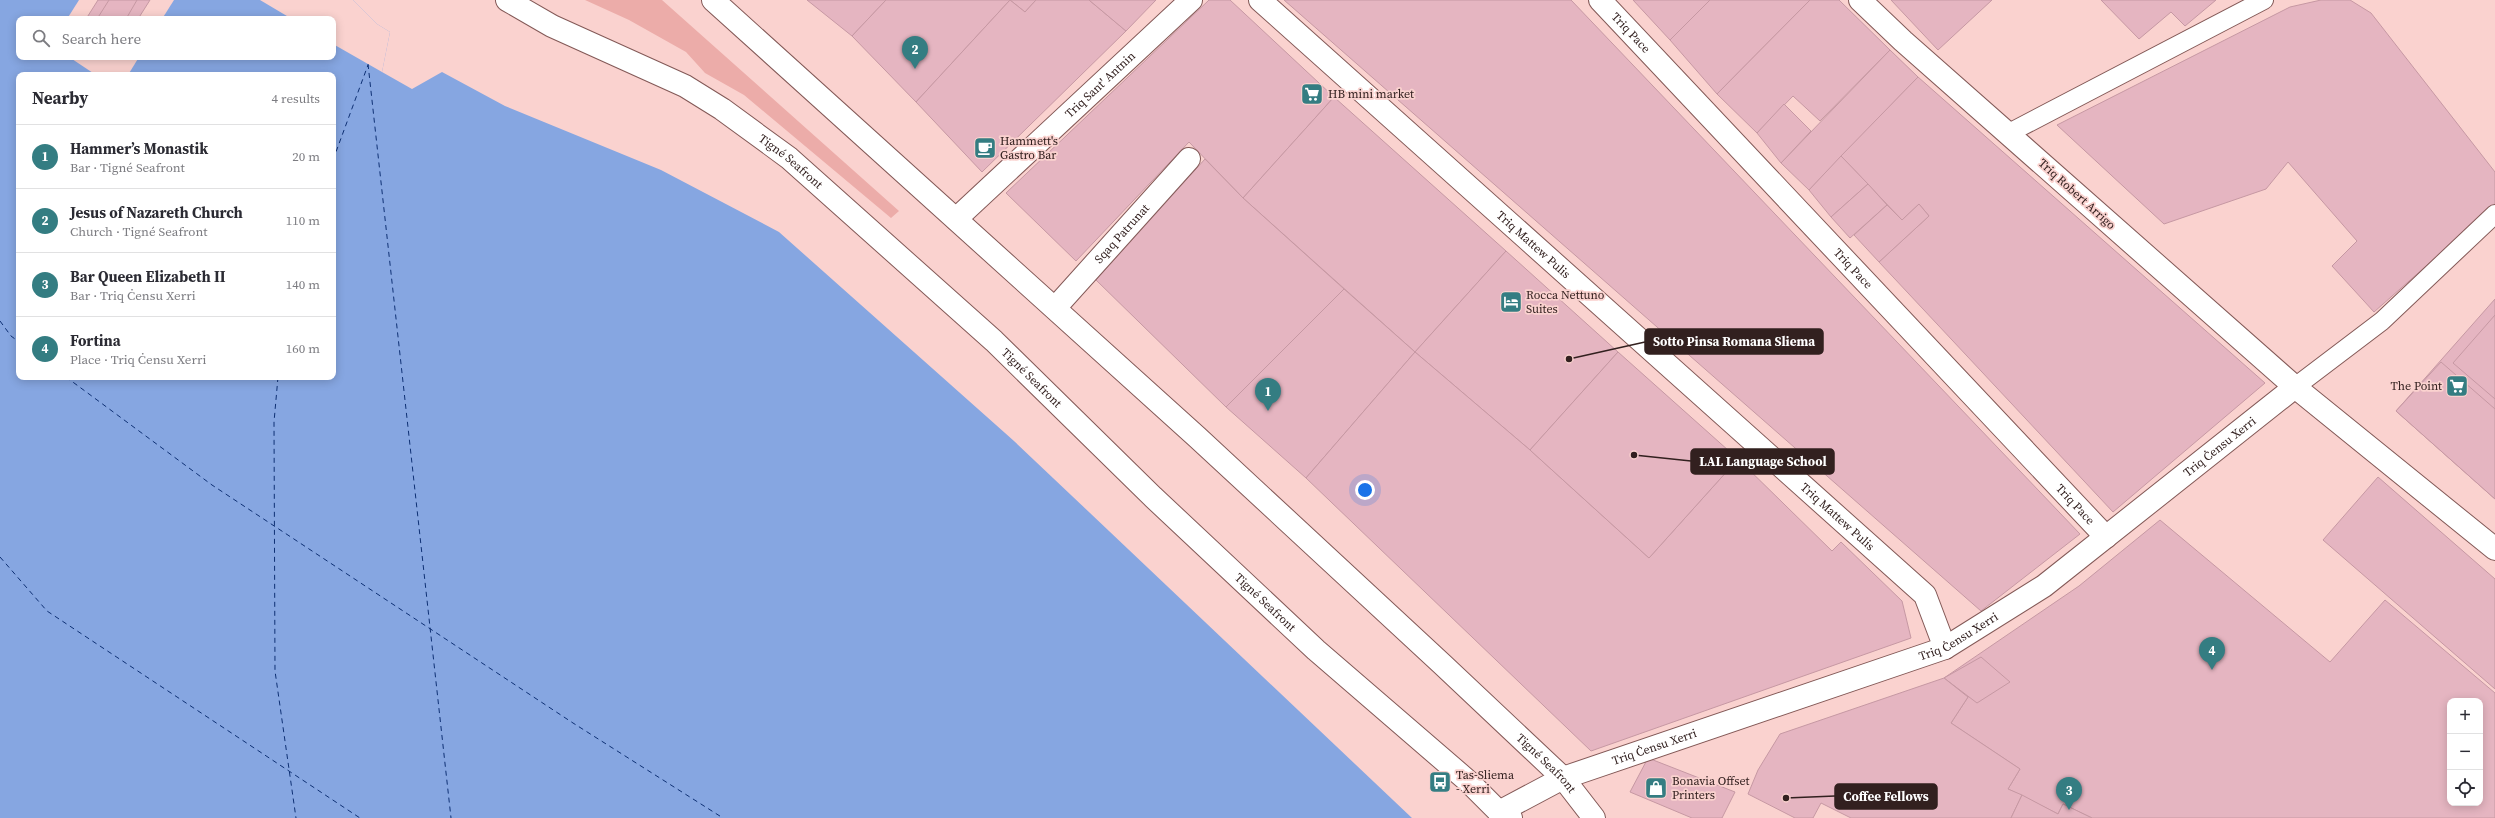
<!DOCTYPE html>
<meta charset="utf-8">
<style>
:root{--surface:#fff;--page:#f7f7f7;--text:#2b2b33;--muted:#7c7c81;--line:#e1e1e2;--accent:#347d82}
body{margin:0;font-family:"Source Serif 4",serif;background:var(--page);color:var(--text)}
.controls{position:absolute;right:12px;bottom:12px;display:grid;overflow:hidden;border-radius:8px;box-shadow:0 2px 10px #0003}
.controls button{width:36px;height:36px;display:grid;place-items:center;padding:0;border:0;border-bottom:1px solid var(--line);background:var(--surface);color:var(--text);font:20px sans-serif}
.you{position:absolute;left:1365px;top:490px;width:14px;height:14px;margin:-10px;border:3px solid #fff;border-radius:50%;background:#1a73e8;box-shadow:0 0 0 6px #1a73e833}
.badge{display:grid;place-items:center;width:26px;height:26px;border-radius:50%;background:var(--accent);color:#fff;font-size:13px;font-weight:700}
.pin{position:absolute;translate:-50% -33px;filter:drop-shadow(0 1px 2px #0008)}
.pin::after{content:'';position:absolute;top:21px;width:14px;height:12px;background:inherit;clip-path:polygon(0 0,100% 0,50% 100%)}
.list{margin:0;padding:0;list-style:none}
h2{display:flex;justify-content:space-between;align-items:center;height:52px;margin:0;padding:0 16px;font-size:17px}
h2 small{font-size:13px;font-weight:400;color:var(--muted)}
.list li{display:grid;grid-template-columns:26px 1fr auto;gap:12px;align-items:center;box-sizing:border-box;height:64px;padding:0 16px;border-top:1px solid var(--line)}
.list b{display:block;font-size:15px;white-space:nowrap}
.list p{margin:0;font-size:13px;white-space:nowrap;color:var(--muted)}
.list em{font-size:13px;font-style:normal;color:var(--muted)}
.icon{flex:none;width:22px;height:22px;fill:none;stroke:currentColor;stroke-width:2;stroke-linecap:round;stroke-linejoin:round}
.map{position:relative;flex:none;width:2495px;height:818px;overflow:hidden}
.search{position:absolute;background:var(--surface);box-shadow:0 2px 10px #0003;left:16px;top:16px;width:320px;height:44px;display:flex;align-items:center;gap:10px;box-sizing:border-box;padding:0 14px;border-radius:8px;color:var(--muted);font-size:15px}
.panel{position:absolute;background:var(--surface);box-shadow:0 2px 10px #0003;left:16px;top:72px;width:320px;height:308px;border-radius:8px}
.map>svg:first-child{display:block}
</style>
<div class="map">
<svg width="2495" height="818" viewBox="0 0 2495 818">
<rect width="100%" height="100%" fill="#fad2cf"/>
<!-- green -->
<path fill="#ecaca9" d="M585,0H662L899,211L891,218L744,95L705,73L686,52L629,20Z"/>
<!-- water -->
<path fill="#86a6e1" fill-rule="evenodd" d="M0,0H353L377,24L390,32L382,72L412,89L442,72L505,106L661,170L779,232L1014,441L1412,818H0ZM19,19H333V57H19ZM19,75H333V377H19Z"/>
<!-- pier -->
<g fill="#fad2cf">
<path d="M79,0H174L162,19H67Z"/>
<path d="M260,0H353L377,24L390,32L382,72L333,44V19H292Z"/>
<path d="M69,57H139L128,75H96Z"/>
</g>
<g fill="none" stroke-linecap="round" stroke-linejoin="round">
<!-- ferry -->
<g stroke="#0e3074" stroke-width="1" stroke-dasharray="5 4" stroke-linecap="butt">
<path d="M368,64L451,818"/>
<path d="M333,160L368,65"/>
<path d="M0,321L11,336L19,342"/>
<path d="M66,377L212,485L573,723L723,818"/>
<path d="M278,377L274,422L275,671L296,818"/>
<path d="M0,557L47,611L360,818"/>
</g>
</g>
<!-- building -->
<g fill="#e5b5c1" stroke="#c698a3" fill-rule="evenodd">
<path d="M98,0H150L138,19H86Z"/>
<path d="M109,0H137L126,19H97Z"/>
<path d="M807,0H886L852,36Z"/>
<path d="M886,0H1010L916,102L852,36Z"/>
<path d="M1010,0H1036L1025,12Z"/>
<path d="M1010,0L1025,12L1036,0H1089L1126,31L982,172L916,102Z"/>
<path d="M1089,0H1156L1126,31Z"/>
<path d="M1209,0H1230L1334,97L1243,198L1189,142L1076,261L1006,193Z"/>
<path d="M1284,0H1571L2080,534L1981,611Z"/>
<path d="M1633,0H1710L1670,40Z"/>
<path d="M1710,0H1810L1717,94L1670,40Z"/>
<path d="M1810,0H1839L1890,50L1820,121L1793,96L1757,133L1717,94Z"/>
<path d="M1891,0H1992L1938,50Z"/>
<path d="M2101,0H2216L2185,26L2171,12L2139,39Z"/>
<path d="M2321,0H2350L2371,13L2495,172V205L2374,312L2332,266L2357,241L2288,162L2266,189L2164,224L2057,125L2290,7Z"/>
<path d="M1890,50L1918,77L1809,190L1781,163Z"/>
<path d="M1918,77L2265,383L2113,512L1879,262L1929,216L1919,204L1902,220L1841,156Z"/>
<path d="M1334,97L1506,251L1415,352L1243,198Z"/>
<path d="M1784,104L1811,131L1781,163L1757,133Z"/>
<path d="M1841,156L1868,184L1831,217L1809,190Z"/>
<path d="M1205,159L1243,198L1344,289L1226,407L1096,280Z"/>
<path d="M1868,184L1887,205L1850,238L1831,217Z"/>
<path d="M1919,204L1929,216L1879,262L1854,235L1887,205L1902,220Z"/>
<path d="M1506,251L1618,352L1530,450L1415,352Z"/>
<path d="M1344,289L1415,352L1306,478L1226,407Z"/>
<path d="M2495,299V499L2396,411Z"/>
<path d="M2495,315V399L2453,363Z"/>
<path d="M1415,352L1530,450L1649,558L1738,459L1832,551L1841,542L1902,601L1911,638L1591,751L1306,478Z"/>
<path d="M1618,352L1738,459L1649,558L1530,450Z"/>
<path d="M2441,362L2495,409V499L2396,411Z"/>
<path d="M2378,477L2495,579V689L2323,540Z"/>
<path d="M2160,520L2330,662L2385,600L2495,693V818H2092L2063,804L2058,814L2008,789L2020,769L1951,723L1968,697L1944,678L2079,586ZM2450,701H2480V803H2450Z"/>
<path d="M1981,657L2010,682L1977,703L1944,678Z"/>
<path d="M1944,678L1968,697L1951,723L2020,769L2008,789L2022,795L2011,818H1851L1821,803L1813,818H1795L1748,794L1758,770L1780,734Z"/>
<path d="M1648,758L1735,792L1722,818H1692L1630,792Z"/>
<path d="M2022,795L2058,814L2063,804L2092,818H2011Z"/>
</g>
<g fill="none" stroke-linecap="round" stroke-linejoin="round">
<!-- service casing -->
<g stroke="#835957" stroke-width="20">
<g id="service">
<path d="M2009,133L2264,0"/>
<path d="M2295,387L2382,321L2495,214"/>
</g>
</g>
<!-- pedestrian casing -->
<g stroke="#835957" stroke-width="24">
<g id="pedestrian">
<path id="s1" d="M1055,308L1189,159"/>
<path d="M2295,387L2495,549"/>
</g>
</g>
<!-- minor casing -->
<g stroke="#835957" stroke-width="24">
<g id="minor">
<path id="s2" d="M1260,0L1925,595L1945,648"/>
<path id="s3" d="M1600,0L2106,537"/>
<path id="s4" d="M956,219L1191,0"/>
<path id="s5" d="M1499,812L1563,778L1945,648L2044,586L2295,387L1903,41L1860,0"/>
</g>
</g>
<!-- tertiary casing -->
<g stroke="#835957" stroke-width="24">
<g id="tertiary">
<path id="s6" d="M507,0L552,26L685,86L722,109L789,158L994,341L1153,497L1316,650L1469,782L1499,812L1511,818"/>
<path id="s7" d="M713,0L1197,437L1442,664L1563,778L1594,818"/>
</g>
</g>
<!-- service -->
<use href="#service" stroke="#fff" stroke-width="18"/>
<!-- pedestrian -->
<use href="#pedestrian" stroke="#fff" stroke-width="22"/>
<!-- minor -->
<use href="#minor" stroke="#fff" stroke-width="22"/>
<!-- tertiary -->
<use href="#tertiary" stroke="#fff" stroke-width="22"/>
</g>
<!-- icons -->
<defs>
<g id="supermarket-square" transform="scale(1.15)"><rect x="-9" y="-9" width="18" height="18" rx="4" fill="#347d82" stroke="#fad2cf"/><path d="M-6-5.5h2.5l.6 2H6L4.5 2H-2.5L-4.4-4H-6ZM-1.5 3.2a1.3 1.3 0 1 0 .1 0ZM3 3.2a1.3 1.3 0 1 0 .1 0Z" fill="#fff"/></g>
<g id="cafe-square" transform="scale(1.15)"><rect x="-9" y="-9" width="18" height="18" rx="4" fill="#347d82" stroke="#fad2cf"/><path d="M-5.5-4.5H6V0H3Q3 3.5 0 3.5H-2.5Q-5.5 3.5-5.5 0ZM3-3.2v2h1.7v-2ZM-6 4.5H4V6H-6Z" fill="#fff"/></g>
<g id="hotel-square" transform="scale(1.15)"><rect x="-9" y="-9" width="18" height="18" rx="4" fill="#347d82" stroke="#fad2cf"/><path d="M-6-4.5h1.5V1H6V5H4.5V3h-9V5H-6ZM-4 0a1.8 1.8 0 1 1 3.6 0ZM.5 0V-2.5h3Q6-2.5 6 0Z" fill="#fff"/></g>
<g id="bus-square" transform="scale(1.15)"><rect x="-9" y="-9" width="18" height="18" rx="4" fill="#347d82" stroke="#fad2cf"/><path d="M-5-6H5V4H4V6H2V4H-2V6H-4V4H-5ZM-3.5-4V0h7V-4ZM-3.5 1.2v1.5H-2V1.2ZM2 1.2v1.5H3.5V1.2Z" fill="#fff"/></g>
<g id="shop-square" transform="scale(1.15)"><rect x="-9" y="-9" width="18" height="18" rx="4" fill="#347d82" stroke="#fad2cf"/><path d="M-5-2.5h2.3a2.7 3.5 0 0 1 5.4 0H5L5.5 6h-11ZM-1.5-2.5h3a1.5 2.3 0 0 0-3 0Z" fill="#fff"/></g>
</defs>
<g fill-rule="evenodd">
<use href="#supermarket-square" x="1312" y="94"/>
<use href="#cafe-square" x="985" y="148"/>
<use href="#hotel-square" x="1511" y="302"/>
<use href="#supermarket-square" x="2457" y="386"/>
<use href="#bus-square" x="1440" y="782"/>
<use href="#shop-square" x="1656" y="788"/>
</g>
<g text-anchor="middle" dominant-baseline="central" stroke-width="3.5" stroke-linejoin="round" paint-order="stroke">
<!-- street labels -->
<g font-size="12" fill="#32201f" stroke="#fad2cf">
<text stroke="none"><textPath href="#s3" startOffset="45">Triq Pace</textPath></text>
<text stroke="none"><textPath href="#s4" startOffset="197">Triq Sant' Antnin</textPath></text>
<text stroke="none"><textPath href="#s6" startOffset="328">Tigné Seafront</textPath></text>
<text transform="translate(2077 194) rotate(42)">Triq Robert Arrigo</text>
<text stroke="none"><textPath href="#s1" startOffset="100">Sqaq Patrunat</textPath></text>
<text stroke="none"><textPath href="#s2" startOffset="367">Triq Mattew Pulis</textPath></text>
<text stroke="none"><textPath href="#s3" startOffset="369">Triq Pace</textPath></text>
<text stroke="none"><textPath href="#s6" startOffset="652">Tigné Seafront</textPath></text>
<text stroke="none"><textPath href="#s5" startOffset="817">Triq Ċensu Xerri</textPath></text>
<text stroke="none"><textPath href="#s3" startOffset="693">Triq Pace</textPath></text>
<text stroke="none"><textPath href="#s2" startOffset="775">Triq Mattew Pulis</textPath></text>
<text stroke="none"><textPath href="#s6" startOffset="976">Tigné Seafront</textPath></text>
<text stroke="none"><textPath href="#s5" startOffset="493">Triq Ċensu Xerri</textPath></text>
<text stroke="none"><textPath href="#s5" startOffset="169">Triq Ċensu Xerri</textPath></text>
<text stroke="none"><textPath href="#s7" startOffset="1130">Tigné Seafront</textPath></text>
</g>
<!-- poi labels -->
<g font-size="12" fill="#32201f" stroke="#fad2cf" text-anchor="start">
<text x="1328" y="94">HB mini market</text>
<text x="1000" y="141">Hammett's<tspan x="1000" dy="14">Gastro Bar</tspan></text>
<text x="1526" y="295">Rocca Nettuno<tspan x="1526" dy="14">Suites</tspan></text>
<text x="2442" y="386" text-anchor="end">The Point</text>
<text x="1456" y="775">Tas-Sliema<tspan x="1456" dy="14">- Xerri</tspan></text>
<text x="1672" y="781">Bonavia Offset<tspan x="1672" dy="14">Printers</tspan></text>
</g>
</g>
<!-- callouts -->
<path fill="none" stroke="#32201f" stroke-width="1.5" d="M1569 359L1645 342M1634 455L1691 461M1786 798L1835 796"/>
<g fill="#32201f" stroke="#fad2cf" stroke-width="1.5">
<circle cx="1569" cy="359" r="4"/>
<circle cx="1634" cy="455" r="4"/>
<circle cx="1786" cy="798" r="4"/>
</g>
<g fill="#32201f" stroke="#32201f" stroke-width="1.5">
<rect x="1645" y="329" width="178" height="25" rx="4"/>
<rect x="1691" y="449" width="143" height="25" rx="4"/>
<rect x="1835" y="784" width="102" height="25" rx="4"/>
</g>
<g font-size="13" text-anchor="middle" font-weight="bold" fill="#fff">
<text x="1734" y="346">Sotto Pinsa Romana Sliema</text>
<text x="1763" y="466">LAL Language School</text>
<text x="1886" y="801">Coffee Fellows</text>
</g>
</svg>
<div class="controls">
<button>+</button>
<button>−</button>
<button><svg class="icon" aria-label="locate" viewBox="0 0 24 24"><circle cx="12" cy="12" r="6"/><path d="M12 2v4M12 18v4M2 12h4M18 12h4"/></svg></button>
</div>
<div class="you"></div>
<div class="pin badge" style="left:1268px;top:411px">1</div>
<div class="pin badge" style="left:915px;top:69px">2</div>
<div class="pin badge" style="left:2069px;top:810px">3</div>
<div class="pin badge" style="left:2212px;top:670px">4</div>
<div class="search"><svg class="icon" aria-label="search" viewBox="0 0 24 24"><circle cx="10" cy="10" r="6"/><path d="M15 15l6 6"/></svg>Search here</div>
<section class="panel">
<h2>Nearby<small>4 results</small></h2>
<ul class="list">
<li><span class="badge">1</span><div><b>Hammer’s Monastik</b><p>Bar · Tigné Seafront</p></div><em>20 m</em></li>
<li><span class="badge">2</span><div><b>Jesus of Nazareth Church</b><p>Church · Tigné Seafront</p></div><em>110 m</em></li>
<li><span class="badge">3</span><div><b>Bar Queen Elizabeth II</b><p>Bar · Triq Ċensu Xerri</p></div><em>140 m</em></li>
<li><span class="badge">4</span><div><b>Fortina</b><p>Place · Triq Ċensu Xerri</p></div><em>160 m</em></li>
</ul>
</section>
</div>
